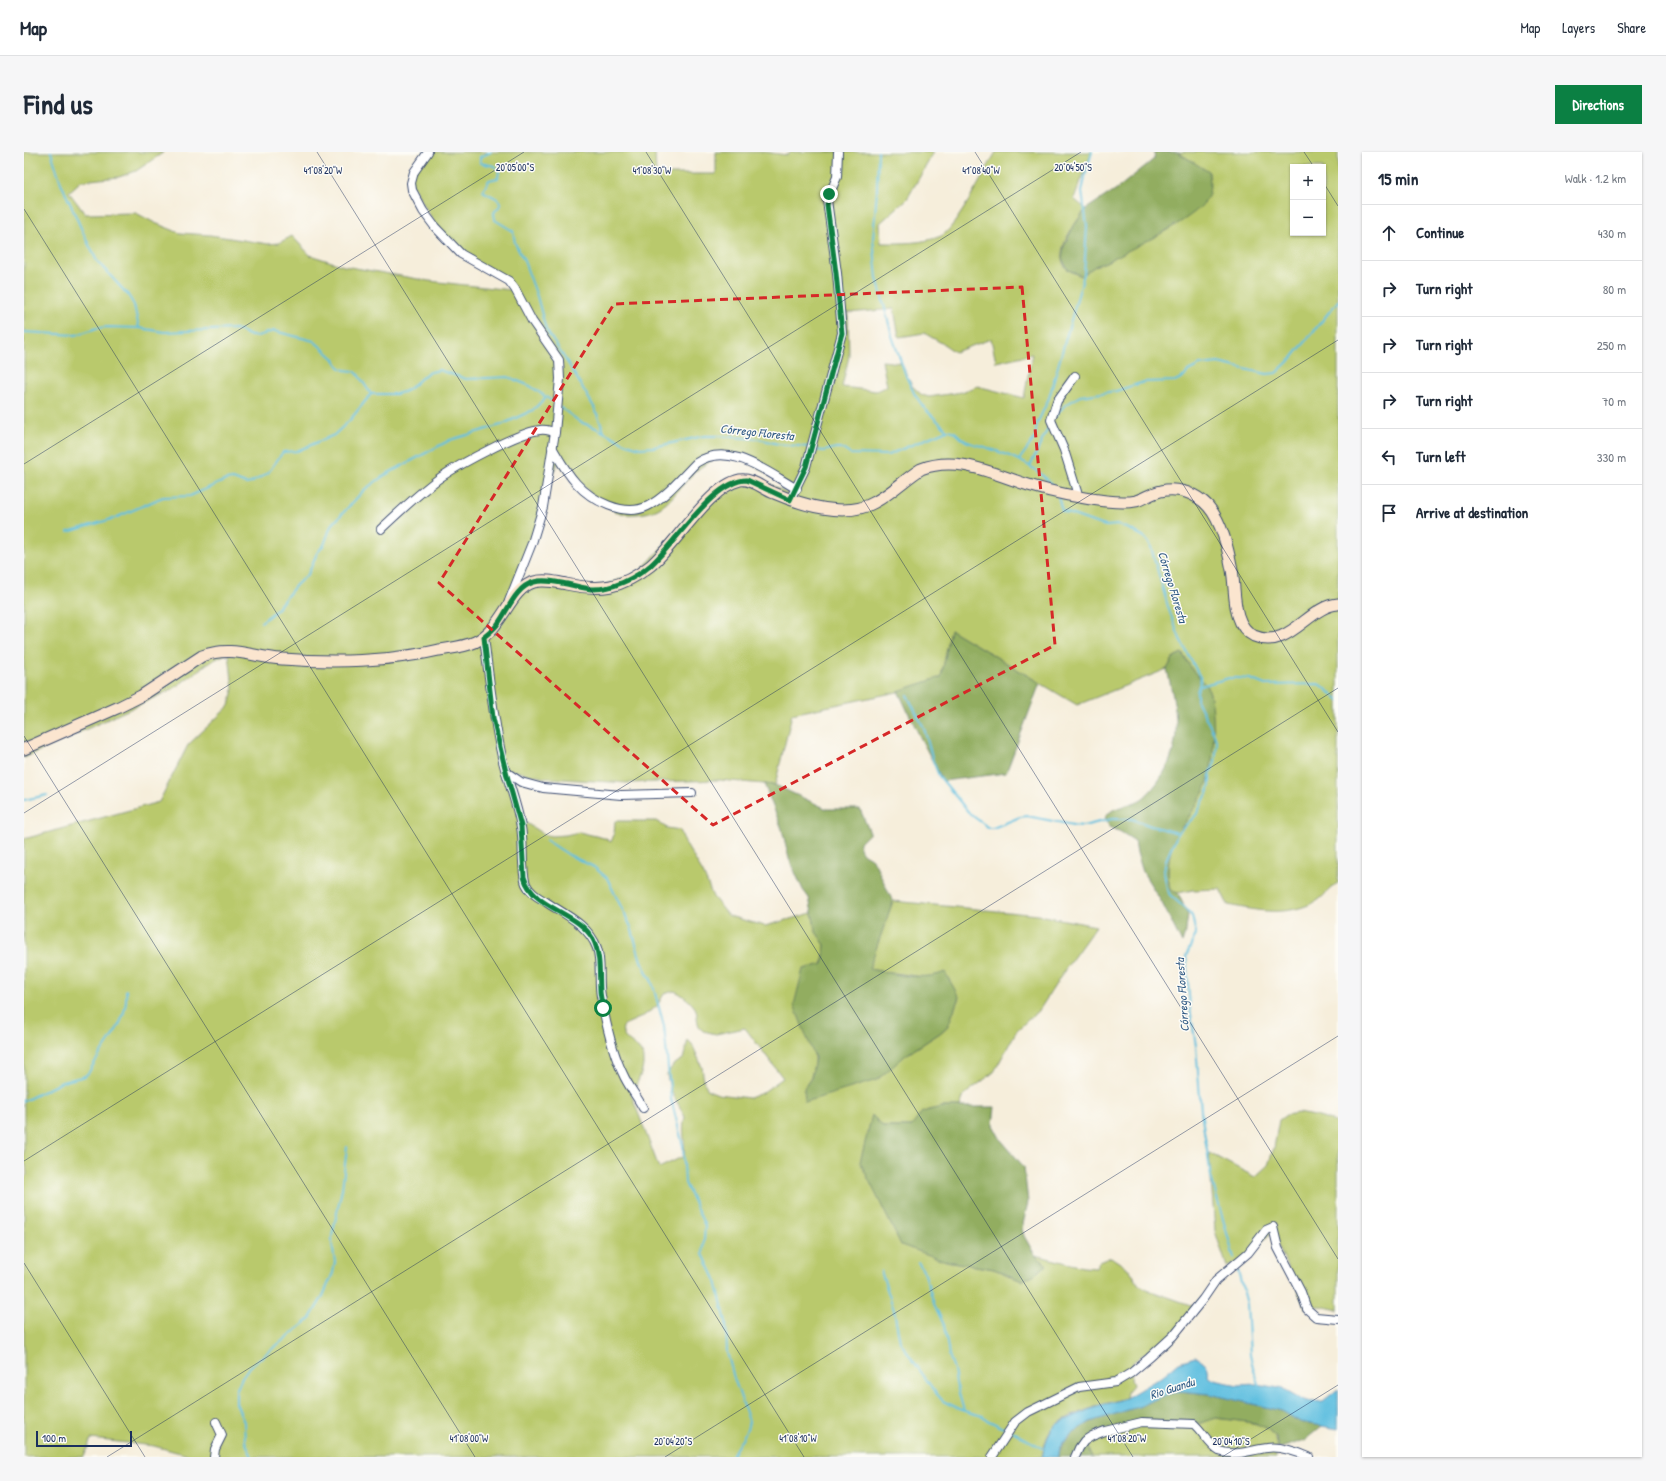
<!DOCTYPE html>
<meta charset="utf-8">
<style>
:root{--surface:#fff;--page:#f6f6f7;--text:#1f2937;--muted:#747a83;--line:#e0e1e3;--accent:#0b8043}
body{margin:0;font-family:"Patrick Hand",sans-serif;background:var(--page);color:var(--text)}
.controls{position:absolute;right:12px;top:12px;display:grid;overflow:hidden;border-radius:0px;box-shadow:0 1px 3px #0004}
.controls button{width:36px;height:36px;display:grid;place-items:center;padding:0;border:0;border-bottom:1px solid var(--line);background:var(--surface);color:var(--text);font:20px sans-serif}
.scale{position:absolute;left:12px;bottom:10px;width:96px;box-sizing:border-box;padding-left:4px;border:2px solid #1b2f5e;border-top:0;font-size:11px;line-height:14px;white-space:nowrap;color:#1b2f5e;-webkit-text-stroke:3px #fdfcf7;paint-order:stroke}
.stop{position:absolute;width:12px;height:12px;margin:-9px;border:3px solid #0b8043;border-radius:50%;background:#fff}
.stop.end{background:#0b8043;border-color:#fff;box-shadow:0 1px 4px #0008}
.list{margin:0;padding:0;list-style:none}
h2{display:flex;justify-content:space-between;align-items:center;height:52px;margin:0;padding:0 16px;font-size:17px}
h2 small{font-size:13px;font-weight:400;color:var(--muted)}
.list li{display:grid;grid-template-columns:26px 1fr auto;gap:12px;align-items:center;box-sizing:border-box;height:56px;padding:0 16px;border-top:1px solid var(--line)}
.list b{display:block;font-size:15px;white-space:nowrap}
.list em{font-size:13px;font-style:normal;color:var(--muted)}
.icon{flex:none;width:22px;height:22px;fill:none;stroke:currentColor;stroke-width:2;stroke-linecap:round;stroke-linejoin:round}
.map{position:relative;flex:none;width:1314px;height:1305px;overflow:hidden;border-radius:0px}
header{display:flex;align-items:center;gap:24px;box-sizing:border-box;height:56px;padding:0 20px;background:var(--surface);border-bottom:1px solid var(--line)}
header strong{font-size:19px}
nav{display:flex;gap:22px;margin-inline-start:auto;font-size:14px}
.intro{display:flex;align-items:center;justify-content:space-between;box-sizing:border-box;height:96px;padding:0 24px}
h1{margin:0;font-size:28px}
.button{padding:10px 18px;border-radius:0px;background:var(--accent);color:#fff;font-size:14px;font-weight:700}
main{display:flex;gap:24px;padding:0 24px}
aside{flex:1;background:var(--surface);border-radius:0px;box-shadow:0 1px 3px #0004}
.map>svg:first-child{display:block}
</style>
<header>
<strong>Map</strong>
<nav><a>Map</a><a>Layers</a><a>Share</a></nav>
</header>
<div class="intro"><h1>Find us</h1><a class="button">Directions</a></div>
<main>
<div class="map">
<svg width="1314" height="1305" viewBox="0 0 1314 1305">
<rect width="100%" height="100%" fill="#fdfcf7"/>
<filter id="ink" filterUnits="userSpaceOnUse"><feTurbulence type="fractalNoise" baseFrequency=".025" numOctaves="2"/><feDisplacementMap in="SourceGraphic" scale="8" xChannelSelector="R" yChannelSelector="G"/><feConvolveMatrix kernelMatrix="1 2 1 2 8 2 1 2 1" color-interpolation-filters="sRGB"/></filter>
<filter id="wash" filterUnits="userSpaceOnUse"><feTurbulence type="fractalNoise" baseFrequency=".012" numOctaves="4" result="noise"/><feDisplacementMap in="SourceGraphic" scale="16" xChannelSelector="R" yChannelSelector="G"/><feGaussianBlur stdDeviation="0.9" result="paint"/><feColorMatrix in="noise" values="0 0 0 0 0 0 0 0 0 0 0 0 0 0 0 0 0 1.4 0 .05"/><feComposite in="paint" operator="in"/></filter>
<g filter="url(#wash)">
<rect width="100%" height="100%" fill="#f6eedb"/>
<!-- green -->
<g fill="#b9c96c" stroke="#6a7c65" fill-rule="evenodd">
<path d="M0,0H140L112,19L95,25L57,29L45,40L61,62L112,61L131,71L156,81L186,83L244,92L255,91L268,84L286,103L320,114L405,129L487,138L482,128L440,105L417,83L385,27L387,16L400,0H631L632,22H692V0H740L763,3L768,0H910L883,47L856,71L857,91C877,91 898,92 917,84C932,77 962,17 972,0H1068L1050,47L1062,57C1052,70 1027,101 1043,117C1047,120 1053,122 1057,124L1071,114L1082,110L1155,70L1166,8L1153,0H1314V731C1306,735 1301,744 1293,749C1263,765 1235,759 1204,753L1196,737L1169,738L1154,741L1146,739L1144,725L1145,706L1149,689L1171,655L1189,585L1187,553L1184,537L1171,522L1158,501L1150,505L1143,517L1053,553L927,478L917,525L878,539L768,562L751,633L696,628L604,631L521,626L486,618L494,640L499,669L519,682L527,684L542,683L555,680L580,686L587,690L590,683L591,669H632L643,676L656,678L661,691L679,721L689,745L705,764L741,774L788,761L792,780L801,793L787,894C793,910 790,922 780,936L882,903L916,881L924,874L935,845L910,825L891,824L844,817L869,749L1014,763L1072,774L1044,813L1016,857L993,878L970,920L940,943L936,955H917L887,975H859L848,963L922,1109L970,1117L998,1129L1023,1113L1011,1103L1059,1115L1072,1116L1075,1110L1087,1105L1106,1118L1115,1133L1127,1139L1172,1155L1146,1194L1130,1195L1109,1210L1107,1227L1109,1233L1103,1240L1102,1246C1083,1251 1042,1262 1029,1276C1022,1283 1020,1296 1018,1305H171L130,1294L67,1287L60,1305H0V1026L3,1023L2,1013L0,1012V687L135,650L164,593L205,554L209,537L205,502L200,503L184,511L149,537L0,606ZM1269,15H1299V81H1269ZM870,157L875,185L900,181L921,193L931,200L967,187L972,210L1008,202L1000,246L953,234L938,240L905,245L898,243L888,234L877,211L858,209L863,234L852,239L818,235L825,204L824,161ZM698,305L720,308L766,334L763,341L732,325L724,324L669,362L614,421L574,435L512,426L491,437L533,311C548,323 580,356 597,362C601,363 608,362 612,362C631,361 639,356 651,342C665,325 676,311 698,305ZM650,839C656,840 671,853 672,858C674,866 672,873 679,879L692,882L721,876L759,926L738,941L725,946L694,942L684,938L680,930L678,915L668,892L664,888L659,907L649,913L643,923L646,937L661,965C657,979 662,990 660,1004L635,1016L607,942C612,933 620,920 619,909C619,907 619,902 617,900C613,892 593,887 600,873L618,865L633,854L640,842Z"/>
<path d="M1274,961L1295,965L1314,971V1158L1296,1154L1281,1156L1248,1080L1221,1107L1203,1115L1191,1079L1185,1001L1231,1025L1244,1013L1250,996L1255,968L1262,963Z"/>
<path d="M1192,1266C1220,1271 1258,1266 1252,1305H1069L1063,1292L1068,1287L1122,1271H1177Z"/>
</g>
<!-- forest -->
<g fill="#92ad60" stroke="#566e5f">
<path d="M1131,0H1153L1185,20C1186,29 1187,38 1183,47C1171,68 1106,97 1082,110L1071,114L1058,124L1043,117L1038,106L1040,94L1049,75L1062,57L1094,36L1130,7Z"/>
<path d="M927,478L1016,531L982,621L919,629L897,587L874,539L917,525Z"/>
<path d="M1158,501C1162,508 1166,515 1171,521C1175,526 1182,532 1185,538C1192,557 1191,616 1182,635C1163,675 1137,688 1146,738L1154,741L1164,763L1162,778L1158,791L1138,751L1119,720L1113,701L1111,689L1097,680L1086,675L1081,665C1089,654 1105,654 1116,648C1123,644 1131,634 1135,628C1161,591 1152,558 1143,517L1150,505Z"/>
<path d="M740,632L751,633L803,657H836L846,681L835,692C838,705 842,701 849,708C852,711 865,743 869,749L845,817C868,821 898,830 921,820L935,845L924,874L916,881L882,903L853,928L781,950L780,936L787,926L791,906L770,853L779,817L799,812L801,793L792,780L785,746L779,738L765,707L758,677Z"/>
<path d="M917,955H971L969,973L977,988L1000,1015L1004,1050L998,1077L1000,1084L1011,1103L1023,1113L1011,1122L998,1129L970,1117L922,1109L877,1093L836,1010L848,963L859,975H887L898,960Z"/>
<path d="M1156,1239L1186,1242L1259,1259L1276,1270L1298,1274L1281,1288L1254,1297L1252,1286L1244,1277L1231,1271L1192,1266L1177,1271L1150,1273L1122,1271L1068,1287L1063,1292L1069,1305H1033C1048,1268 1082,1265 1116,1254C1123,1252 1129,1248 1135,1245C1142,1242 1149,1241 1156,1239Z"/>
</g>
<!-- water -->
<path fill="#62c0e0" stroke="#3e789f" d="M1171,1205C1180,1208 1186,1214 1184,1224L1190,1228L1214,1233L1233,1232L1260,1237L1283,1250L1299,1249L1314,1237V1277L1276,1270L1258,1259L1186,1242L1156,1239L1136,1245L1117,1254L1066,1270L1044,1285L1037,1295L1033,1305H1018L1023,1287L1028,1277L1033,1272L1064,1258L1102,1246L1137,1225L1155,1210Z"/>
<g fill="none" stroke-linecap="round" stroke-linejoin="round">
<!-- stream -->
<g stroke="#62c0e0" stroke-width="2">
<path d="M27,0L37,31L61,85L73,109L104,143L110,153L115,176"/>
<path d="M467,0L456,5V11L471,14L475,19L474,26L465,28L459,39C463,43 478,46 476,53C475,56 471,58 470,61L471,68L489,79L491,91L500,109L513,144L522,178L545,213L570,255L580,279"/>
<path d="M854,0L853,38L849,87L853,126L868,184L882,224L891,243L901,257L923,278"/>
<path d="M0,180L52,183L73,176L84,175L115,176L140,180L212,177L227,184H233L250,179L290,189L309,206L315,215L320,218L330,219L333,221L347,242"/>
<path d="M347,242H372L379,240L385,237L403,221L415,218L442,227L484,225L506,234L528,249"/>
<path d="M536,255L556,270L572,276L603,292L616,296L630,295L680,284H693L735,287L754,292L784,295"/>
<path d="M1032,264L1040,254L1056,244L1092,239L1120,230L1151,229L1161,224L1164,219L1176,213L1194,211L1243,222L1252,221L1268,206L1314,149"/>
<path d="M790,298L800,299L812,296H817L826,302L864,303L923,278C933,278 933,284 940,288C946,292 955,293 961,295C986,303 1013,314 1030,335"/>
<path d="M995,308L1011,286L1013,272L1025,246L1060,122L1063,74L1058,40L1061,24L1068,0"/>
<path d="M1006,314L1025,274"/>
<path d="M1034,344L1038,359L1074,372L1082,374L1094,373L1105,377L1119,384L1126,392L1145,458L1156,487L1177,527L1173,540V548L1190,582L1193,591L1191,610L1186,623V634L1184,640L1172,663L1154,681L1142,708L1140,720L1143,737L1146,743L1162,757L1168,764L1172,782L1162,804L1166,856L1172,894L1177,959L1187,1025L1210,1106"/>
<path d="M44,380L91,366L139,345L166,344L202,328L209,327L222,332L227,331L244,321L259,300L273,299L310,283L326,268L347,242"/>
<path d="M237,470L250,460L272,433L284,422L293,401L300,393L307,374L340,338L361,323L426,288L477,273L509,258L521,246"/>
<path d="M1176,534L1205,526H1214L1226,527L1241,533L1294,532L1300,535L1314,548"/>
<path d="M883,543L900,576L909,609L915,624L946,662L965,676H969L996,665L1003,664L1049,673L1059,674L1088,667H1108L1127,674L1154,681"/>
<path d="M0,648L23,643"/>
<path d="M522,688L545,703L570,715L583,726L607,775L617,809L628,830L640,874L647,947L659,994L661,1031L681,1074L679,1102L692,1129L702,1170L703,1200L710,1226L725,1269L723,1278L707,1305"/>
<path d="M0,949L38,930L61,924L65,920C80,892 105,873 102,838"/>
<path d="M894,1110L901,1122L910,1152L920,1173L925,1203L930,1217L932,1231L940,1259"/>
<path d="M857,1119L870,1158L876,1190L911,1240L919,1249L940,1259L959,1264L963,1268L982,1277"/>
<path d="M1214,1119L1223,1152L1226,1203L1229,1215L1236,1234"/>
<path d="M988,1279L1022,1298"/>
<path d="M228,1305L221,1289L220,1270L212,1251V1239L218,1225L225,1215L285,1168L298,1146L309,1121L311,1110L308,1092V1084L318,1037L323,995"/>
</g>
</g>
</g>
<g filter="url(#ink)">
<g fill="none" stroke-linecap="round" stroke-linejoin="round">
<!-- minor casing -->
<g stroke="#3c4c71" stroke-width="10">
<g id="minor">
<path d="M404,0L390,20L387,31L388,38L399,59L411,75L437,102L485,129L491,137L508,169L535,208L536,227L531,280L519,355L508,391L485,449"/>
<path d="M1051,224L1033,249L1027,268L1040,298L1054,343"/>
<path d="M528,295C535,307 542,320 552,331C567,348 600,366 624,354C642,345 657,326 672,311C705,288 744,321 773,337"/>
<path d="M766,348L782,315L818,181L813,121L803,48L813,25L814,0"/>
<path d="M357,377C376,359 396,340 417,325C436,312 495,280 516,278C521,277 526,279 531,280"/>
<path d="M460,485C465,525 469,565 478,605C483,628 493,651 497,675C500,690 497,720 502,732C506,741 514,745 522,750C540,762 565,773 573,796C578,811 574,828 577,844C581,867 589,902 599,922C604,934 613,944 619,956"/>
<path d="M482,620L497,630L519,636L597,643L668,641"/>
<path d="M190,1305L191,1297L198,1283L192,1270"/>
<path d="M968,1305L991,1270L1004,1260L1055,1235L1092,1230L1107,1221L1125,1206L1149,1184L1179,1147L1192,1128L1224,1101L1242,1078L1249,1075L1254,1096L1277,1140L1283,1157L1292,1165L1314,1167"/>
<path d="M1051,1305L1055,1296L1060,1289L1068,1284L1081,1279L1118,1270L1170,1272C1178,1279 1186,1294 1195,1299C1212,1305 1226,1298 1243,1296C1256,1294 1273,1300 1285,1305"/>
</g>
</g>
<!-- secondary casing -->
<g stroke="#3c4c71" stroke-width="13">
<path id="secondary" d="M0,597L93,556L117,544L178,504C208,493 228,505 258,507C311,511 363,510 415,498C427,496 440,495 451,490C479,477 485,437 510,430C520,427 532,430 542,432C576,439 597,437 626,414C651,394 685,334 716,328C728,326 739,337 750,341C778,353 823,367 851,350C868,341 881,327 897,317C935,302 973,324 1008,334C1031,341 1057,346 1082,349C1091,350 1103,351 1112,349C1121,346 1128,341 1137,339C1153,335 1172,341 1184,354C1198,370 1204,397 1208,418C1212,438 1207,473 1230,484C1265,499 1284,454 1314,452"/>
</g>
<!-- minor -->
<use href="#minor" stroke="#fff" stroke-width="8"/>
<!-- secondary -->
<use href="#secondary" stroke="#fbe5cf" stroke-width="11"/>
</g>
</g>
<g fill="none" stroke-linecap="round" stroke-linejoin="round" filter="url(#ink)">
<!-- route -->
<path stroke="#0b8043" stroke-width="5" d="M579,856C578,850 576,844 576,838C575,821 577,803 569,787C553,759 509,757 500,725L497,674L482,620L469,566L460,485C465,481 469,478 473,473C484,459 491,435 510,430C520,427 532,430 543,432C551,434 559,436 567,437C588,438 612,426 627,413C652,391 689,328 723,328L766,348L782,315L818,181L812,121L803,53L805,42"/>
</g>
<!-- marked area -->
<path fill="none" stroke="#d62828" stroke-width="3" stroke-dasharray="8 5" stroke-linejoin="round" d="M998,135L1031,493L689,673L415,431L590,152Z"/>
<!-- ticks -->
<path fill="none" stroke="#1b2f5e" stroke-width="1" stroke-opacity="0.45" d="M293,0L1109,1305M622,0L1314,1107M951,0L1314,580M1280,0L1290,15M1299,30L1314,54M0,57L780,1305M0,312L500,0M0,584L451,1305M0,661L1057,0M0,1009L1314,188M0,1111L121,1305M83,1305L1314,536M641,1305L1314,884M1198,1305L1314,1233"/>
<g text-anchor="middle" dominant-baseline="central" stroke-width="3" stroke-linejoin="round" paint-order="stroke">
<!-- water labels -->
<g font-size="12" font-style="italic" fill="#305a85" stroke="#fdfcf7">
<text transform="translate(733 280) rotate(6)">Córrego Floresta</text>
<text transform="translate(1149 435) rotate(73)">Córrego Floresta</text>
<text transform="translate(1158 843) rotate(-94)">Córrego Floresta</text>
<text transform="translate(1148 1236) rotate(-18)">Rio Guandu</text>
</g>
</g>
<g font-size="10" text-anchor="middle" fill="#1b2f5e" stroke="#fdfcf7" stroke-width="3" stroke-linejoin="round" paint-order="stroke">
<text x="491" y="19">20°05'00"S</text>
<text x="1049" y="19">20°04'50"S</text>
<text x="299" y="22">41°08'20"W</text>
<text x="628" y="22">41°08'30"W</text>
<text x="957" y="22">41°08'40"W</text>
<text x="445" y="1290">41°08'00"W</text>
<text x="774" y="1290">41°08'10"W</text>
<text x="1103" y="1290">41°08'20"W</text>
<text x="649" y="1293">20°04'20"S</text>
<text x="1207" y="1293">20°04'10"S</text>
</g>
</svg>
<div class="controls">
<button>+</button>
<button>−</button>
</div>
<div class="scale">100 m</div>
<div class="stop" style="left:579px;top:856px"></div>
<div class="stop end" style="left:805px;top:42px"></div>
</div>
<aside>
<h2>15 min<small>Walk · 1.2 km</small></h2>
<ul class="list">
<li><svg class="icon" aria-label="ahead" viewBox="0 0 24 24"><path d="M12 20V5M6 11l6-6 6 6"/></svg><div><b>Continue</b></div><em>430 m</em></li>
<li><svg class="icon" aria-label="right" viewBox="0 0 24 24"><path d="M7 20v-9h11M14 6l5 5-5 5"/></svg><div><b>Turn right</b></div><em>80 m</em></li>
<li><svg class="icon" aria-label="right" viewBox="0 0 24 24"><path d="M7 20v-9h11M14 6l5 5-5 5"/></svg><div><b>Turn right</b></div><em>250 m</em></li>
<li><svg class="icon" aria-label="right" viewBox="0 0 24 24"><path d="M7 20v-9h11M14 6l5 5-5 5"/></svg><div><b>Turn right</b></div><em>70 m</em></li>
<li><svg class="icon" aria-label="left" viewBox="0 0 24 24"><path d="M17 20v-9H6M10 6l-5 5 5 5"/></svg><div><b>Turn left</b></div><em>330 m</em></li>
<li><svg class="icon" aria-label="arrive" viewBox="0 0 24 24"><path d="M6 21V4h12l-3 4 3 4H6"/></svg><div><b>Arrive at destination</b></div></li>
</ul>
</aside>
</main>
